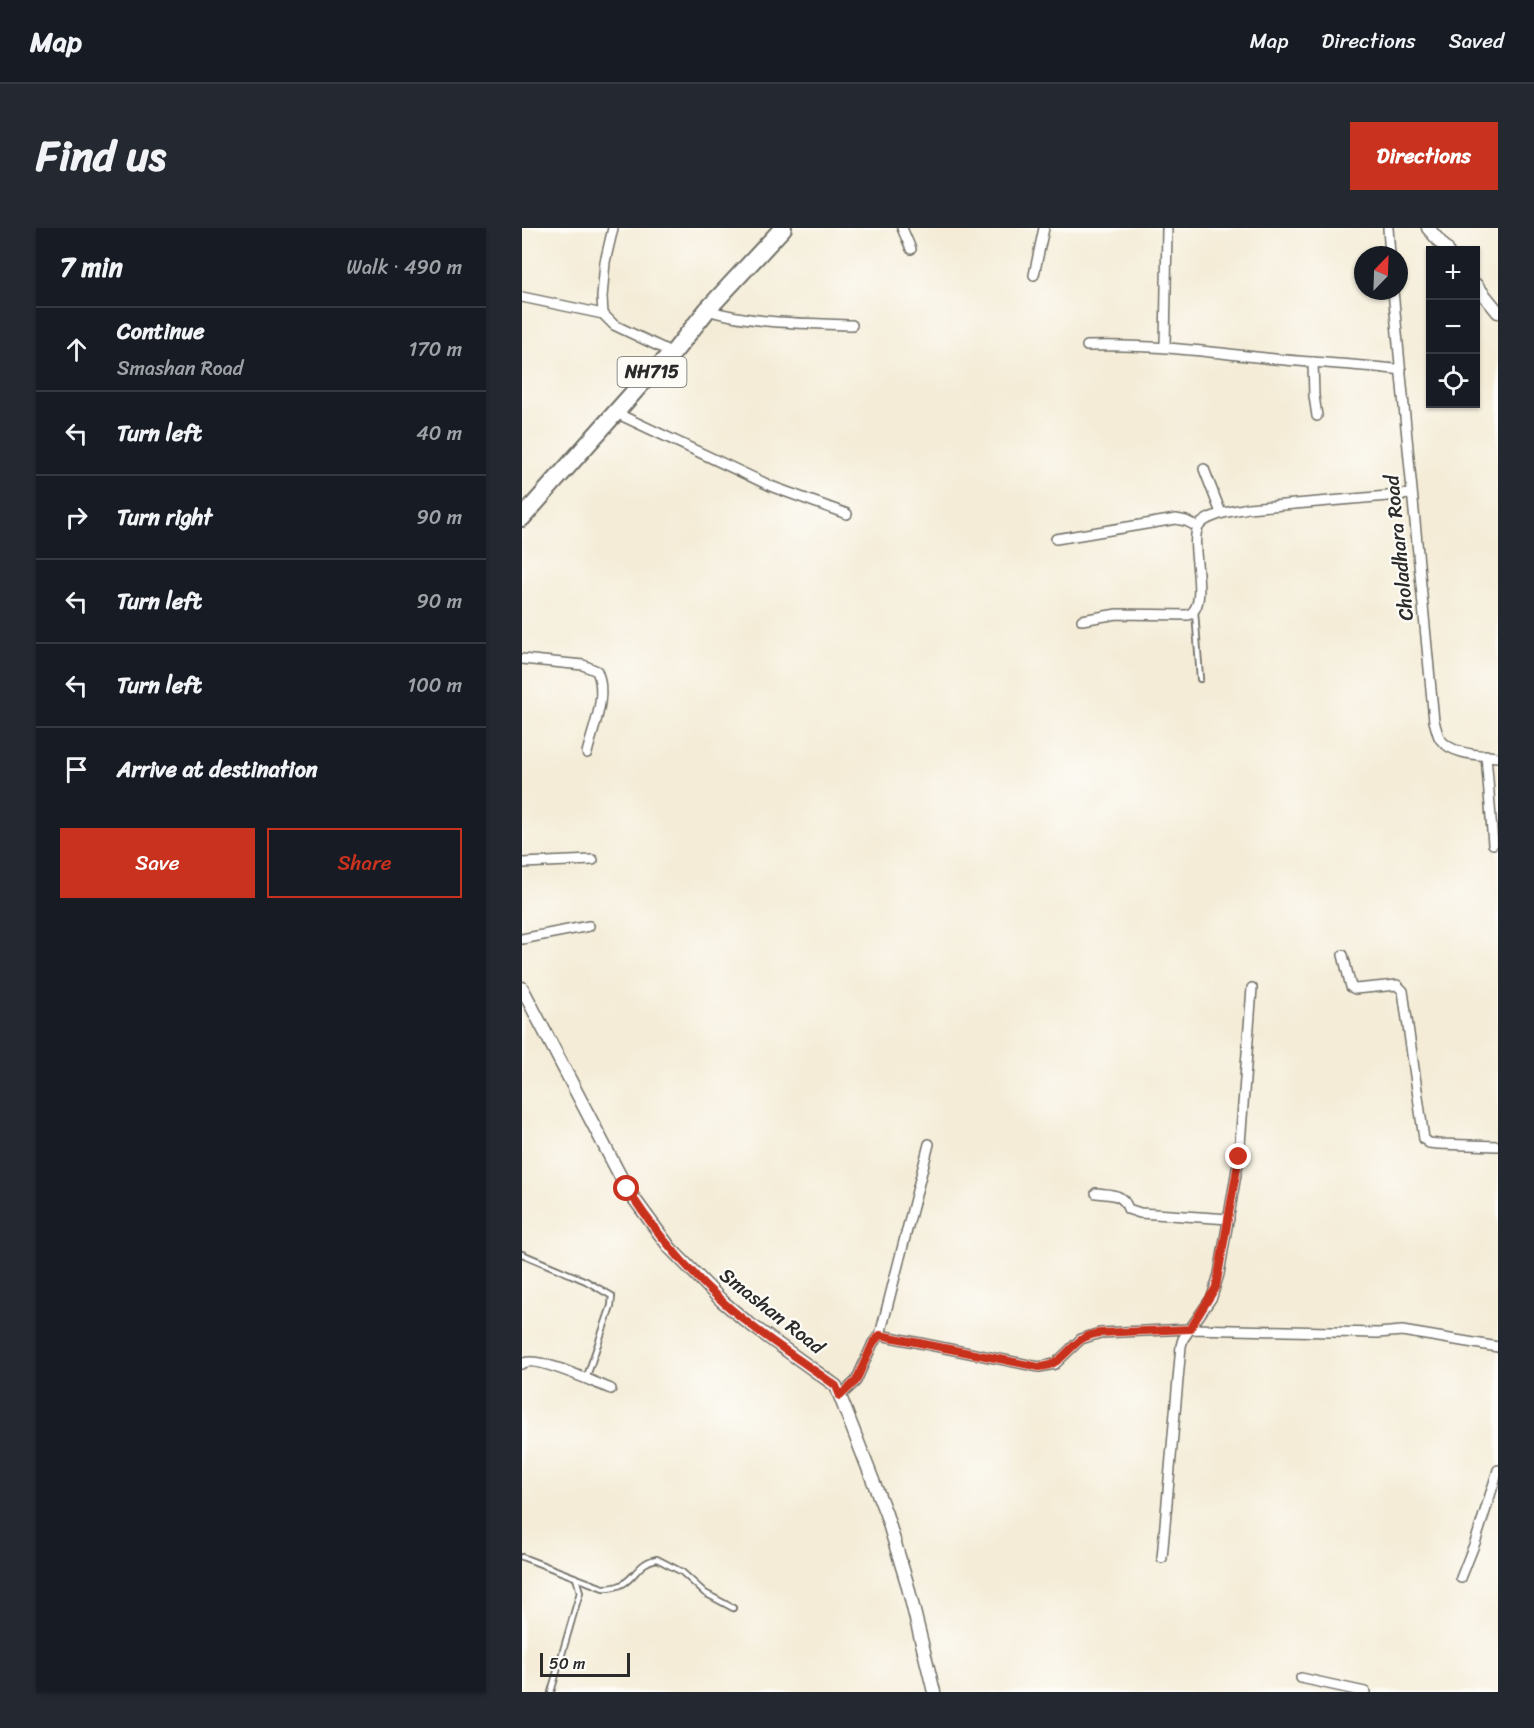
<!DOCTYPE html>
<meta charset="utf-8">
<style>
:root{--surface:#171b24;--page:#242831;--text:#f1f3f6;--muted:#9ea1a6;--line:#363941;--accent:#c8321e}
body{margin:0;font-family:Sriracha,sans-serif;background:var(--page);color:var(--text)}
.controls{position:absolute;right:18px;top:18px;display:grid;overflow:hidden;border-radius:0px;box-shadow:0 2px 4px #0004}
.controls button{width:54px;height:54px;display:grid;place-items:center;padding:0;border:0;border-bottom:2px solid var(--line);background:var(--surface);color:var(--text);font:30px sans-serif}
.compass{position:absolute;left:832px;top:18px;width:54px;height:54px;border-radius:50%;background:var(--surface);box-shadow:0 2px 4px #0004;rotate:23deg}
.scale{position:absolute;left:18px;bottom:15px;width:90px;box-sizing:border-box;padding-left:6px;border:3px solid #2b2b2b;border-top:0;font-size:16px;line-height:21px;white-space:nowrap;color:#2b2b2b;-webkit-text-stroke:4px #fdfcf7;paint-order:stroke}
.stop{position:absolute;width:18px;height:18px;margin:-14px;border:4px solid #c8321e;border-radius:50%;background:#fff}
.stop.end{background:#c8321e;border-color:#fff;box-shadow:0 2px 6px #0008}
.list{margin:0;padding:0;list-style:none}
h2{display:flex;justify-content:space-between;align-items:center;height:78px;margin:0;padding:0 24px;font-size:26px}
h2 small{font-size:20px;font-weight:400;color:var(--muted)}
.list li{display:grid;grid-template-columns:39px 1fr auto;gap:18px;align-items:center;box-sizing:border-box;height:84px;padding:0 24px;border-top:2px solid var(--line)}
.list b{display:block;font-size:22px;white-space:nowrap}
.list p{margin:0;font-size:20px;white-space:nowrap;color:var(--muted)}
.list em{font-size:20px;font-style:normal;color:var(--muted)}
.actions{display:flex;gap:12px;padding:18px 24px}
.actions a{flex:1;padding:14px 0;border:2px solid var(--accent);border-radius:0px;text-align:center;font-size:21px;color:var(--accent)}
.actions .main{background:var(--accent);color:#fff}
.icon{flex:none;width:33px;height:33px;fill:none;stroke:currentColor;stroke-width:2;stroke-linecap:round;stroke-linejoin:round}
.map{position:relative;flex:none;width:976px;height:1464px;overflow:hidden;border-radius:0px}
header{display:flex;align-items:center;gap:36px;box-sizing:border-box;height:84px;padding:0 30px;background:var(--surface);border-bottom:2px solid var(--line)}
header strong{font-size:28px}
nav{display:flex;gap:33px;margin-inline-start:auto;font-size:21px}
.intro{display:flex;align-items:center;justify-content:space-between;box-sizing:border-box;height:144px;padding:0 36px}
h1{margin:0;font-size:42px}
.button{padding:15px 27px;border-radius:0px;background:var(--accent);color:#fff;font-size:21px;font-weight:700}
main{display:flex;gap:36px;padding:0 36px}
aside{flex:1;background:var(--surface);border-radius:0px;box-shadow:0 2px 4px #0004}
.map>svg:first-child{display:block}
</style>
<header>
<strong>Map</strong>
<nav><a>Map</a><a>Directions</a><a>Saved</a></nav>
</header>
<div class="intro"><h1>Find us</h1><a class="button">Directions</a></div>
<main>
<aside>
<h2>7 min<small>Walk · 490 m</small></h2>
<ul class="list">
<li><svg class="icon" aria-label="ahead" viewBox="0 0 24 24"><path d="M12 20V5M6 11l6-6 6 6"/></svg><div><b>Continue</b><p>Smashan Road</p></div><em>170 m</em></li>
<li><svg class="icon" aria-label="left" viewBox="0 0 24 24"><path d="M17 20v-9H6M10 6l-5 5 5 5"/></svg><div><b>Turn left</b></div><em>40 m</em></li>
<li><svg class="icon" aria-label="right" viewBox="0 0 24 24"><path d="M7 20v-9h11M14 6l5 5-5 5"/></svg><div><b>Turn right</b></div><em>90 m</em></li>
<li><svg class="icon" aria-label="left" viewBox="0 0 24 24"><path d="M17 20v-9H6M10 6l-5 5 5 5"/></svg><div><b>Turn left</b></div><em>90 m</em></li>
<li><svg class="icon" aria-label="left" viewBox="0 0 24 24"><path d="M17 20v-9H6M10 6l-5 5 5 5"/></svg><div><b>Turn left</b></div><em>100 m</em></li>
<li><svg class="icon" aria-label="arrive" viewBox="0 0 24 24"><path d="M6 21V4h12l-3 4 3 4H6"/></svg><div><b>Arrive at destination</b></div></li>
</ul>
<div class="actions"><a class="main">Save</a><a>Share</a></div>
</aside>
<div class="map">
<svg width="976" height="1464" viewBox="0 0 976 1464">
<rect width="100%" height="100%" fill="#fdfcf7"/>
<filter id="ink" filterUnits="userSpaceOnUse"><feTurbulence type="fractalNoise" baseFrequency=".0167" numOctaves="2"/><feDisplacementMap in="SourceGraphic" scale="12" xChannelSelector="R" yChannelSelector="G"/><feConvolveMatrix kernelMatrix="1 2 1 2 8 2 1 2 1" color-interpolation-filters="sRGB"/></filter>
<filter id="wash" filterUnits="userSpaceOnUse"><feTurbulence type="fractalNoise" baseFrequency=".008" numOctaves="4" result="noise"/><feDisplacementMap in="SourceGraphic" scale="24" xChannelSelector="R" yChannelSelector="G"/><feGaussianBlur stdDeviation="1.35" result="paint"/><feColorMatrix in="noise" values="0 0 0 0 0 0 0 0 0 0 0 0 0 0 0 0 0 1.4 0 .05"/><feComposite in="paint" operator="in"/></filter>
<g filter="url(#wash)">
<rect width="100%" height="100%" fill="#f4ecd7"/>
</g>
<g filter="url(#ink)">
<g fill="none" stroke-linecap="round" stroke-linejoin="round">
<!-- service casing -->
<g stroke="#716f67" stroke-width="8">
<g id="service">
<path d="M673,383L678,451"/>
<path d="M0,1026L64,1053L90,1068L89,1078L64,1151"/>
<path d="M0,1329L81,1360C114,1361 110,1335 135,1331L160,1344L183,1365L211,1380"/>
<path d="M29,1464L58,1364L54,1350"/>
</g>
</g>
<!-- minor casing -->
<g stroke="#716f67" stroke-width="12">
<g id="minor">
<path d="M380,0L389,21"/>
<path d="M866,0L868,27"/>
<path d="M512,47L522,0"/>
<path d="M871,63L912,493C914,499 915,506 918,511C930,527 958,527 976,529"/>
<path d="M0,69L81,86L92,97L151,125"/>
<path d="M185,82C232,96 281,95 330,97"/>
<path d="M81,86L80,69L83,34L91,0"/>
<path d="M565,118C625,116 683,123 743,130C788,135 834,136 879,142"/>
<path d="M643,119L645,1"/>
<path d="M791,134L792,168L795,188"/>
<path d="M94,185L251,259L325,286"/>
<path d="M682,241L699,285"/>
<path d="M534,311L654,291L664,293L676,299"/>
<path d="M560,392L595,386L666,387C690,377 665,315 677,298C685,286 713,283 726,280L889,266"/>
<path d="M0,431L61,437L75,443C86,468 71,500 65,525"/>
<path d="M964,527L971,616"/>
<path d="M0,635L71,632"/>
<path d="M0,711L67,698"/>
<path d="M821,727L829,759L833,761L875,757L881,763L902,911L907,915L916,916L976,918"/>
<path d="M574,965C589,967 601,965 606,981L618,985L707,991"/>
<path d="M358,1107L517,1139L533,1136L559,1111L578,1105L668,1101L856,1105L880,1103L976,1119"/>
<path d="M0,1136C12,1126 73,1155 89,1161"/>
<path d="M318,1168L334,1153L351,1115L358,1107L407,916"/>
<path d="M640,1330L659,1118L661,1111L690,1069L697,1046L717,929L730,760"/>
<path d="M939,1350L954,1312L976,1242"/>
<path d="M779,1450L843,1464"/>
</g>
</g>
<!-- tertiary casing -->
<g stroke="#716f67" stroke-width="15">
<g id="tertiary">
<path d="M906,0L925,22"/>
<path d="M954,57L976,84"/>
<path d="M0,760L105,961L148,1020L200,1073L225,1094L314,1158L364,1286L385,1355L412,1464"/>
</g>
</g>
<!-- trunk casing -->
<g stroke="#716f67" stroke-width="20">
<path id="trunk" d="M0,290L127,147L151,125L185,82L261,0"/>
</g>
<!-- service -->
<use href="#service" stroke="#fff" stroke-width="4.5"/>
<!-- minor -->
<use href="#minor" stroke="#fff" stroke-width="9"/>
<!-- tertiary -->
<use href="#tertiary" stroke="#fff" stroke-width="12"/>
<!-- trunk -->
<use href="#trunk" stroke="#fff" stroke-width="16"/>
</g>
</g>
<g fill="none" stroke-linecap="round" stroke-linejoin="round" filter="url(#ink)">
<!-- route -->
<path stroke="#c8321e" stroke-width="8" d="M105,961C132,1002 163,1040 200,1073C235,1105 276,1130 314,1158L318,1168L334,1153L351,1115L358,1107L517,1139C537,1139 545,1121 560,1111C566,1107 572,1106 578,1105L668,1101L694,1059L717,929"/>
</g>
<g text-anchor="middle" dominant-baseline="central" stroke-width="4.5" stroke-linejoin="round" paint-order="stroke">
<!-- shield labels -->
<rect fill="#fdfcf7" stroke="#6a6a68" stroke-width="1.5" x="95.5" y="129" width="69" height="30" rx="4.5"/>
<g font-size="18" font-weight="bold" fill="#2b2b2b">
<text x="130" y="144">NH715</text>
</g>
<!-- street labels -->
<g font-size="20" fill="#2b2b2b" stroke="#fdfcf7">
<text transform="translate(877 320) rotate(-96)">Choladhara Road</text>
<text transform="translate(250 1083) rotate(38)">Smashan Road</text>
</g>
</g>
</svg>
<div class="controls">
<button>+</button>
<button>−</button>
<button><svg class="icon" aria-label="locate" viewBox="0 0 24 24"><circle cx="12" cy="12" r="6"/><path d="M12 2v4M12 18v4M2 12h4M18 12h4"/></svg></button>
</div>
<svg class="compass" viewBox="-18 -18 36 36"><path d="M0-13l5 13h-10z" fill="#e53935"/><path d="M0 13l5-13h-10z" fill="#9ea1a6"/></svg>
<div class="scale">50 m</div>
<div class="stop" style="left:105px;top:961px"></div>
<div class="stop end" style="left:717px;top:929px"></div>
</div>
</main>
